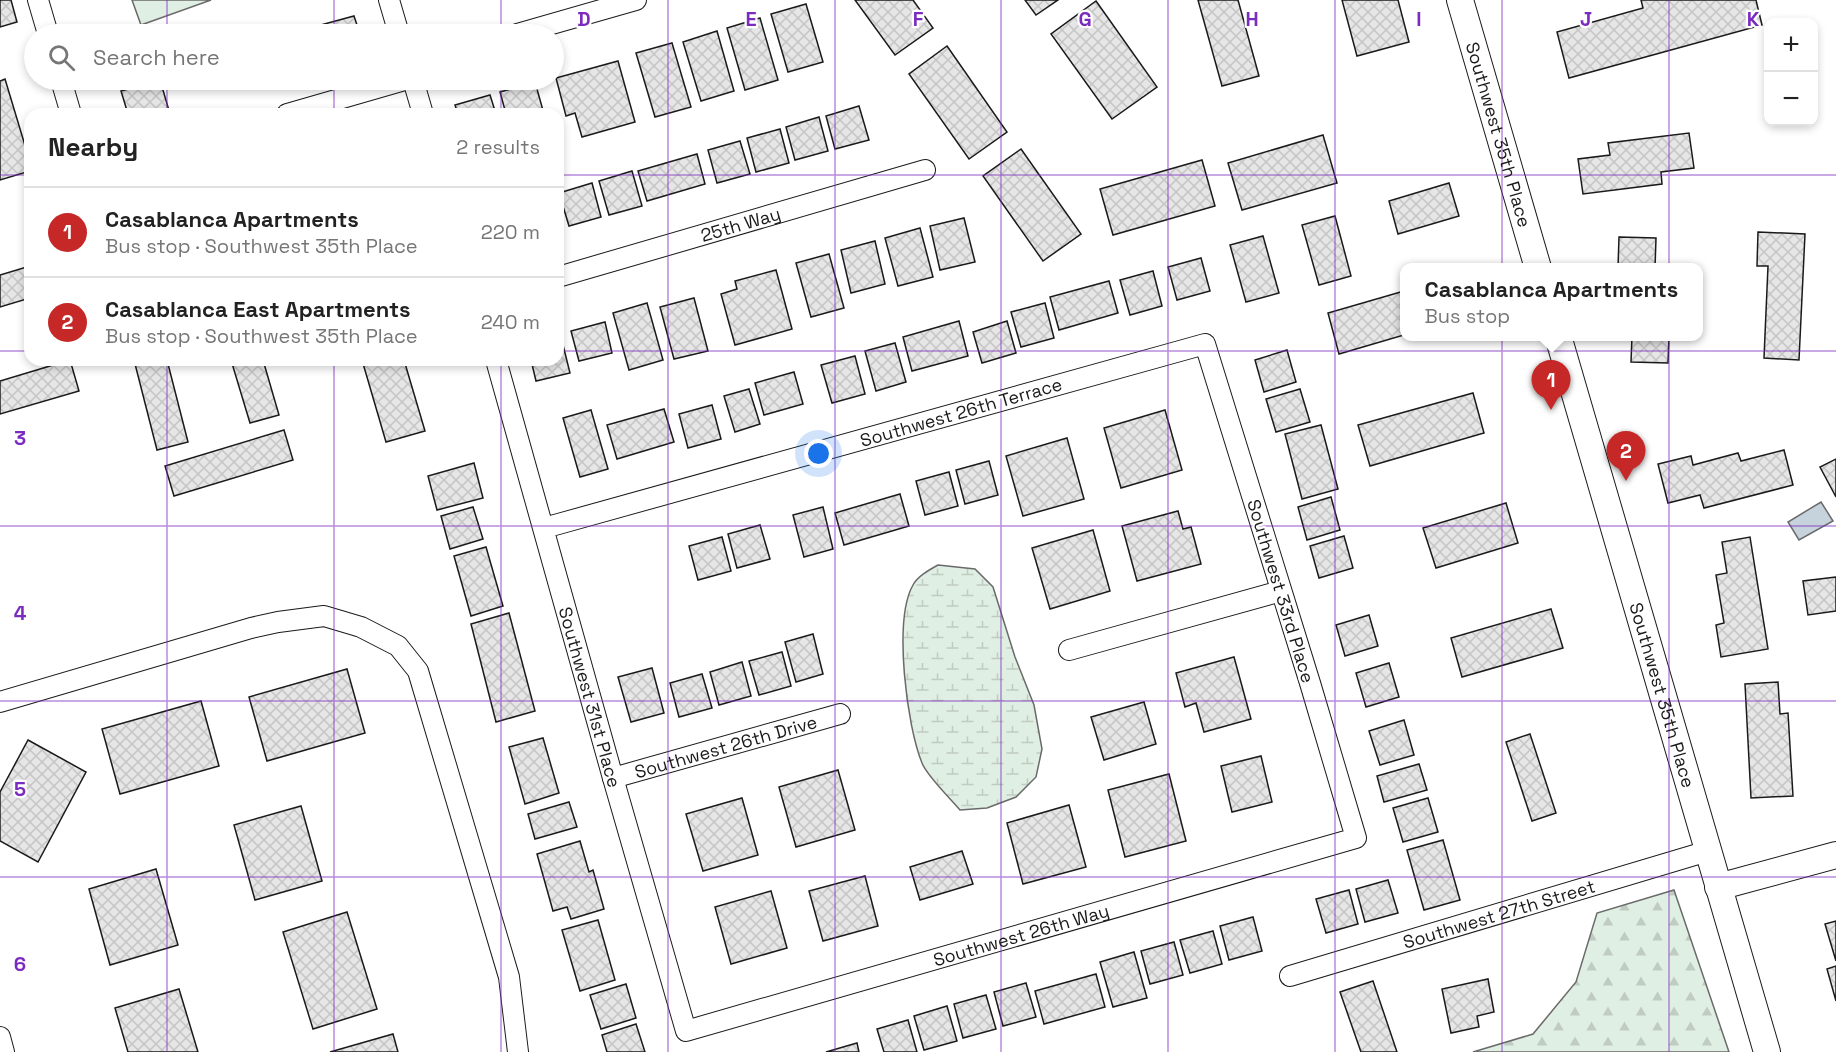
<!DOCTYPE html>
<meta charset="utf-8">
<style>
:root{--surface:#fff;--page:#f6f6f6;--text:#222;--muted:#767676;--line:#e0e0e0;--accent:#c62828}
body{margin:0;font-family:"Space Grotesk",sans-serif;background:var(--page);color:var(--text)}
.controls{position:absolute;right:18px;top:18px;display:grid;overflow:hidden;border-radius:12px;box-shadow:0 3px 9px #0003}
.controls button{width:54px;height:54px;display:grid;place-items:center;padding:0;border:0;border-bottom:2px solid var(--line);background:var(--surface);color:var(--text);font:30px sans-serif}
.you{position:absolute;left:819px;top:454px;width:21px;height:21px;margin:-15px;border:4px solid #fff;border-radius:50%;background:#1a73e8;box-shadow:0 0 0 9px #1a73e833}
.badge{display:grid;place-items:center;width:39px;height:39px;border-radius:50%;background:var(--accent);color:#fff;font-size:20px;font-weight:700}
.pin{position:absolute;translate:-50% -50px;filter:drop-shadow(0 2px 3px #0008)}
.pin::after{content:'';position:absolute;top:32px;width:21px;height:18px;background:inherit;clip-path:polygon(0 0,100% 0,50% 100%)}
.popup{position:absolute;left:1400px;top:263px;width:303px;height:78px;box-sizing:border-box;display:grid;place-content:center;border-radius:12px;background:var(--surface);filter:drop-shadow(0 2px 4px #0005);font-size:20px;white-space:nowrap;color:var(--muted)}
.popup b{font-size:22px;color:var(--text)}
.popup::after{content:'';position:absolute;left:50%;top:100%;margin-left:-12px;border:12px solid transparent;border-top-color:var(--surface)}
.list{margin:0;padding:0;list-style:none}
h2{display:flex;justify-content:space-between;align-items:center;height:78px;margin:0;padding:0 24px;font-size:26px}
h2 small{font-size:20px;font-weight:400;color:var(--muted)}
.list li{display:grid;grid-template-columns:39px 1fr auto;gap:18px;align-items:center;box-sizing:border-box;height:90px;padding:0 24px;border-top:2px solid var(--line)}
.list b{display:block;font-size:22px;white-space:nowrap}
.list p{margin:0;font-size:20px;white-space:nowrap;color:var(--muted)}
.list em{font-size:20px;font-style:normal;color:var(--muted)}
.icon{flex:none;width:33px;height:33px;fill:none;stroke:currentColor;stroke-width:2;stroke-linecap:round;stroke-linejoin:round}
.map{position:relative;flex:none;width:1836px;height:1052px;overflow:hidden}
.search{position:absolute;background:var(--surface);box-shadow:0 3px 9px #0003;left:24px;top:24px;width:540px;height:66px;display:flex;align-items:center;gap:15px;box-sizing:border-box;padding:0 21px;border-radius:33px;color:var(--muted);font-size:22px}
.panel{position:absolute;background:var(--surface);box-shadow:0 3px 9px #0003;left:24px;top:108px;width:540px;height:258px;border-radius:18px}
.map>svg:first-child{display:block}
</style>
<div class="map">
<svg width="1836" height="1052" viewBox="0 0 1836 1052">
<defs>
<pattern id="forest-firs" width="22" height="20" patternUnits="userSpaceOnUse" patternTransform="scale(1.5)"><rect width="22" height="20" fill="#e0efe3"/><path d="M5 1l3.5 6h-7zM16 11l3.5 6h-7z" fill="#c0ccc2"/></pattern>
<pattern id="wetland-marsh" width="20" height="14" patternUnits="userSpaceOnUse" patternTransform="scale(1.5)"><rect width="20" height="14" fill="#e0efe3"/><path d="M1 5h8M5 5V1M11 12h8M15 12V8" fill="none" stroke="#c0ccc2"/></pattern>
<pattern id="building-cross-hatch" width="8" height="8" patternUnits="userSpaceOnUse" patternTransform="scale(1.5)"><rect width="8" height="8" fill="#e6e6e6"/><path d="M0 0l8 8M0 8l8-8" fill="none" stroke="#c5c5c5"/></pattern>
</defs>
<rect width="100%" height="100%" fill="#fff"/>
<!-- forest -->
<path fill="url(#forest-firs)" stroke="#6a6a6a" stroke-width="1.5" d="M1674,890L1729,1052H1473L1533,1034L1576,982L1597,913Z"/>
<!-- wetland -->
<path fill="url(#wetland-marsh)" stroke="#6a6a6a" stroke-width="1.5" d="M938,565L975,569L993,587L1015,657L1034,705L1042,749L1036,777L1016,797L987,808L960,810C950,798 927,776 922,763C907,727 893,620 913,585C918,576 929,570 938,565Z"/>
<!-- park -->
<path fill="#e0efe3" stroke="#6a6a6a" stroke-width="1.5" d="M132,0H211L141,25Z"/>
<!-- water -->
<path fill="#c6d2dc" stroke="#6a6a6a" stroke-width="1.5" d="M1821,502L1833,521L1799,540L1788,522Z"/>
<!-- building -->
<g fill="url(#building-cross-hatch)" stroke="#1a1a1a" stroke-width="1.5">
<path d="M0,0H11L17,22L0,27Z"/>
<path d="M855,0H913L933,28L895,55Z"/>
<path d="M1025,0H1058L1036,15Z"/>
<path d="M1198,0H1238L1259,76L1222,86Z"/>
<path d="M1342,0H1398L1409,42L1357,56Z"/>
<path d="M1641,0H1756L1762,25L1569,78L1557,32L1643,8Z"/>
<path d="M1096,1L1157,87L1112,119L1051,34Z"/>
<path d="M806,4L823,62L788,72L771,14Z"/>
<path d="M354,16L360,34H291V33Z"/>
<path d="M760,18L778,80L745,90L727,28Z"/>
<path d="M717,31L734,91L701,101L683,42Z"/>
<path d="M672,43L691,107L655,117L636,53Z"/>
<path d="M947,46L1007,132L969,159L909,74Z"/>
<path d="M618,61L635,122L582,137L575,113L566,116L556,78Z"/>
<path d="M5,79L30,162V171L0,180V81Z"/>
<path d="M160,80L170,114H128L121,91Z"/>
<path d="M535,82L544,114H506L500,92Z"/>
<path d="M490,95L496,114H458L455,105Z"/>
<path d="M859,106L869,140L835,149L826,116Z"/>
<path d="M819,117L828,151L795,160L786,127Z"/>
<path d="M780,129L789,163L756,172L747,138Z"/>
<path d="M1689,133L1694,168L1661,172L1662,184L1583,194L1578,159L1610,155L1608,143Z"/>
<path d="M1323,135L1337,183L1242,210L1228,163Z"/>
<path d="M740,141L750,174L717,183L708,150Z"/>
<path d="M1021,149L1081,234L1043,261L983,176Z"/>
<path d="M697,154L705,184L647,201L638,171Z"/>
<path d="M1202,160L1215,206L1113,235L1100,189Z"/>
<path d="M632,171L642,206L609,215L599,181Z"/>
<path d="M592,183L601,217L569,226L559,193Z"/>
<path d="M1449,183L1459,216L1398,234L1389,201Z"/>
<path d="M1335,216L1351,276L1319,285L1302,225Z"/>
<path d="M964,218L975,262L940,270L930,226Z"/>
<path d="M920,228L933,277L898,286L885,238Z"/>
<path d="M1758,232L1805,234L1799,360L1764,358L1768,266H1757Z"/>
<path d="M1263,236L1279,293L1246,302L1230,245Z"/>
<path d="M1619,237L1656,238L1655,268H1618Z"/>
<path d="M875,241L885,284L851,293L841,250Z"/>
<path d="M829,254L844,308L811,317L796,263Z"/>
<path d="M1201,258L1210,291L1177,300L1168,267Z"/>
<path d="M30,266V298L0,307V275Z"/>
<path d="M776,270L792,329L735,345L721,294L737,289L735,281Z"/>
<path d="M1153,271L1162,306L1130,315L1120,280Z"/>
<path d="M1109,281L1118,313L1059,330L1050,297Z"/>
<path d="M1404,291V335L1339,354L1328,313Z"/>
<path d="M694,298L708,351L674,359L660,307Z"/>
<path d="M647,303L663,360L629,370L613,313Z"/>
<path d="M1045,303L1054,338L1021,347L1011,312Z"/>
<path d="M959,321L968,356L912,371L903,337Z"/>
<path d="M1007,321L1016,353L982,363L973,332Z"/>
<path d="M605,322L612,353L579,361L571,331Z"/>
<path d="M560,333L570,373L536,381L531,360H558V334Z"/>
<path d="M1632,336H1669L1668,363L1631,362Z"/>
<path d="M895,343L906,382L876,391L865,351Z"/>
<path d="M1287,350L1296,382L1264,392L1255,360Z"/>
<path d="M855,356L865,394L832,403L821,365Z"/>
<path d="M70,360L79,391L0,414V381Z"/>
<path d="M134,360H167L188,442L157,450Z"/>
<path d="M231,360H263L279,415L250,423Z"/>
<path d="M362,360H404L425,431L386,442Z"/>
<path d="M794,372L803,404L764,415L755,383Z"/>
<path d="M749,389L760,424L735,432L724,396Z"/>
<path d="M1300,389L1310,422L1276,432L1266,399Z"/>
<path d="M1473,393L1484,433L1370,466L1358,425Z"/>
<path d="M712,405L721,439L688,448L679,414Z"/>
<path d="M664,409L674,442L617,459L607,425Z"/>
<path d="M591,410L608,469L580,477L563,418Z"/>
<path d="M1165,410L1182,470L1121,488L1104,428Z"/>
<path d="M1321,425L1338,489L1302,499L1285,434Z"/>
<path d="M284,430L293,460L174,496L165,466Z"/>
<path d="M1067,438L1084,499L1023,516L1006,456Z"/>
<path d="M1784,450L1793,485L1704,508L1700,495L1668,503L1658,464L1691,456L1693,465L1738,453L1741,461Z"/>
<path d="M1836,459V497L1820,467Z"/>
<path d="M989,461L998,495L965,504L956,470Z"/>
<path d="M474,463L483,498L437,510L428,476Z"/>
<path d="M949,472L958,506L925,515L916,481Z"/>
<path d="M900,494L909,526L844,545L835,513Z"/>
<path d="M1331,497L1340,530L1307,540L1298,507Z"/>
<path d="M1506,503L1518,543L1436,568L1423,528Z"/>
<path d="M473,507L483,539L450,549L441,516Z"/>
<path d="M823,507L833,549L804,557L793,515Z"/>
<path d="M1178,511L1183,529L1191,527L1201,564L1137,581L1122,526Z"/>
<path d="M760,525L770,559L737,568L728,534Z"/>
<path d="M1093,530L1110,591L1050,609L1032,548Z"/>
<path d="M1344,536L1353,568L1319,578L1310,546Z"/>
<path d="M722,537L731,571L698,580L689,546Z"/>
<path d="M1750,537L1768,649L1721,657L1716,625L1724,623L1716,575L1727,573L1722,542Z"/>
<path d="M486,547L503,606L471,616L454,556Z"/>
<path d="M1836,577V611L1808,615L1803,581Z"/>
<path d="M1551,609L1563,648L1462,677L1451,638Z"/>
<path d="M509,613L535,711L496,722L471,624Z"/>
<path d="M1369,615L1378,646L1345,656L1336,625Z"/>
<path d="M813,634L823,674L796,682L785,642Z"/>
<path d="M782,652L791,686L759,695L749,661Z"/>
<path d="M1234,657L1251,719L1204,732L1196,703L1185,707L1176,673Z"/>
<path d="M742,662L751,696L719,705L710,672Z"/>
<path d="M1389,663L1399,697L1366,707L1356,673Z"/>
<path d="M652,668L664,713L631,722L618,677Z"/>
<path d="M347,669L365,733L267,761L249,697Z"/>
<path d="M702,674L712,708L679,717L670,683Z"/>
<path d="M1778,682L1780,714L1788,713L1793,796L1751,798L1745,684Z"/>
<path d="M201,701L219,766L120,794L102,729Z"/>
<path d="M1144,702L1156,744L1104,760L1091,717Z"/>
<path d="M1404,720L1414,755L1380,765L1369,731Z"/>
<path d="M1530,734L1556,813L1532,821L1506,742Z"/>
<path d="M543,738L559,793L525,804L509,747Z"/>
<path d="M28,740L86,772L38,862L0,841V792Z"/>
<path d="M1261,756L1272,802L1232,812L1221,766Z"/>
<path d="M1419,764L1427,790L1384,802L1377,776Z"/>
<path d="M838,770L855,830L796,847L779,787Z"/>
<path d="M1169,774L1186,841L1125,857L1108,790Z"/>
<path d="M742,798L758,855L703,871L686,814Z"/>
<path d="M1428,798L1438,832L1403,842L1393,808Z"/>
<path d="M569,802L577,827L535,839L528,814Z"/>
<path d="M1069,805L1086,867L1023,884L1007,823Z"/>
<path d="M301,806L322,881L255,900L234,825Z"/>
<path d="M1443,840L1460,900L1424,910L1407,850Z"/>
<path d="M580,841L589,872L593,870L604,909L571,919L567,907L553,911L537,854Z"/>
<path d="M962,851L973,884L920,900L910,867Z"/>
<path d="M156,869L178,945L110,965L89,889Z"/>
<path d="M865,876L878,926L823,941L809,891Z"/>
<path d="M1388,880L1398,913L1365,922L1356,889Z"/>
<path d="M1349,890L1358,924L1326,933L1316,899Z"/>
<path d="M771,891L787,948L731,964L715,907Z"/>
<path d="M347,912L377,1009L313,1029L283,932Z"/>
<path d="M1253,917L1262,951L1229,960L1220,926Z"/>
<path d="M598,920L615,980L580,991L562,930Z"/>
<path d="M1836,921V961L1825,924Z"/>
<path d="M1213,931L1222,964L1190,973L1180,940Z"/>
<path d="M1174,942L1183,975L1150,984L1141,951Z"/>
<path d="M1134,952L1147,998L1113,1007L1100,962Z"/>
<path d="M1836,966V1001L1827,969Z"/>
<path d="M1096,974L1105,1007L1044,1024L1035,991Z"/>
<path d="M1488,979L1494,1012L1477,1016L1479,1027L1451,1033L1442,989Z"/>
<path d="M1373,981L1397,1052H1361L1340,992Z"/>
<path d="M1026,983L1036,1017L1003,1026L994,992Z"/>
<path d="M626,984L636,1018L601,1029L590,995Z"/>
<path d="M179,989L198,1052H128L115,1008Z"/>
<path d="M986,995L996,1029L963,1038L954,1004Z"/>
<path d="M947,1006L957,1041L924,1050L914,1016Z"/>
<path d="M908,1020L917,1052H884L877,1029Z"/>
<path d="M636,1024L645,1052H607L602,1035Z"/>
<path d="M393,1034L398,1052H330Z"/>
<path d="M857,1043L859,1052H826Z"/>
</g>
<g fill="none" stroke-linecap="round" stroke-linejoin="round">
<!-- minor casing -->
<g stroke="#1a1a1a" stroke-width="22">
<g id="minor">
<path d="M38,0L48,34"/>
<path d="M389,0L399,34"/>
<path d="M517,34L636,0"/>
<path d="M61,80L71,114"/>
<path d="M413,80L423,114"/>
<path d="M287,114L405,80"/>
<path id="s1" d="M558,277L925,170"/>
<path id="s2" d="M496,360L613,778L686,1031L1356,838L1310,683L1205,344L544,528"/>
<path d="M1069,650L1281,591"/>
<path d="M0,702L251,628L278,622L324,616L361,627L398,646L418,671L509,977L518,1052"/>
<path id="s3" d="M613,778L840,714"/>
<path id="s4" d="M1290,976L1708,851"/>
<path d="M0,1037L4,1052"/>
</g>
</g>
<!-- tertiary casing -->
<g stroke="#1a1a1a" stroke-width="28">
<g id="tertiary">
<path id="s5" d="M1460,0L1538,268"/>
<path id="s6" d="M1558,336L1767,1052"/>
<path d="M1718,887L1836,855"/>
</g>
</g>
<!-- minor -->
<use href="#minor" stroke="#fff" stroke-width="20"/>
<!-- tertiary -->
<use href="#tertiary" stroke="#fff" stroke-width="26"/>
</g>
<!-- grid -->
<path fill="none" stroke="#7b2cbf" stroke-width="1.5" stroke-opacity="0.55" d="M167,0V34M334,0V34M501,0V34M668,0V1052M835,0V1052M1001,0V1052M1168,0V1052M1335,0V1052M1502,0V1052M1669,0V1052M167,80V114M334,80V114M501,80V114M0,175H30M558,175H1836M0,351H30M558,351H1836M167,360V1052M334,360V1052M501,360V1052M0,526H1836M0,701H1836M0,877H1836"/>
<g text-anchor="middle" dominant-baseline="central" stroke-width="4.5" stroke-linejoin="round" paint-order="stroke">
<!-- street labels -->
<g font-size="18" fill="#1a1a1a" stroke="#fff">
<text stroke="none"><textPath href="#s5" startOffset="140">Southwest 35th Place</textPath></text>
<text stroke="none"><textPath href="#s1" startOffset="190">25th Way</textPath></text>
<text transform="translate(961 412) rotate(-16)">Southwest 26th Terrace</text>
<text transform="translate(1281 591) rotate(73)">Southwest 33rd Place</text>
<text stroke="none"><textPath href="#s6" startOffset="374">Southwest 35th Place</textPath></text>
<text stroke="none"><textPath href="#s2" startOffset="350">Southwest 31st Place</textPath></text>
<text stroke="none"><textPath href="#s3" startOffset="117">Southwest 26th Drive</textPath></text>
<text stroke="none"><textPath href="#s4" startOffset="218">Southwest 27th Street</textPath></text>
<text stroke="none"><textPath href="#s2" startOffset="1046">Southwest 26th Way</textPath></text>
</g>
</g>
<g font-size="20" text-anchor="middle" font-weight="bold" fill="#7b2cbf" stroke="#fff" stroke-width="4.5" stroke-linejoin="round" paint-order="stroke">
<text x="584" y="26">D</text>
<text x="751" y="26">E</text>
<text x="918" y="26">F</text>
<text x="1085" y="26">G</text>
<text x="1252" y="26">H</text>
<text x="1419" y="26">I</text>
<text x="1586" y="26">J</text>
<text x="1753" y="26">K</text>
<text x="20" y="445">3</text>
<text x="20" y="620">4</text>
<text x="20" y="796">5</text>
<text x="20" y="971">6</text>
</g>
</svg>
<div class="controls">
<button>+</button>
<button>−</button>
</div>
<div class="you"></div>
<div class="pin badge" style="left:1551px;top:410px">1</div>
<div class="popup"><b>Casablanca Apartments</b>Bus stop</div>
<div class="pin badge" style="left:1626px;top:481px">2</div>
<div class="search"><svg class="icon" aria-label="search" viewBox="0 0 24 24"><circle cx="10" cy="10" r="6"/><path d="M15 15l6 6"/></svg>Search here</div>
<section class="panel">
<h2>Nearby<small>2 results</small></h2>
<ul class="list">
<li><span class="badge">1</span><div><b>Casablanca Apartments</b><p>Bus stop · Southwest 35th Place</p></div><em>220 m</em></li>
<li><span class="badge">2</span><div><b>Casablanca East Apartments</b><p>Bus stop · Southwest 35th Place</p></div><em>240 m</em></li>
</ul>
</section>
</div>
